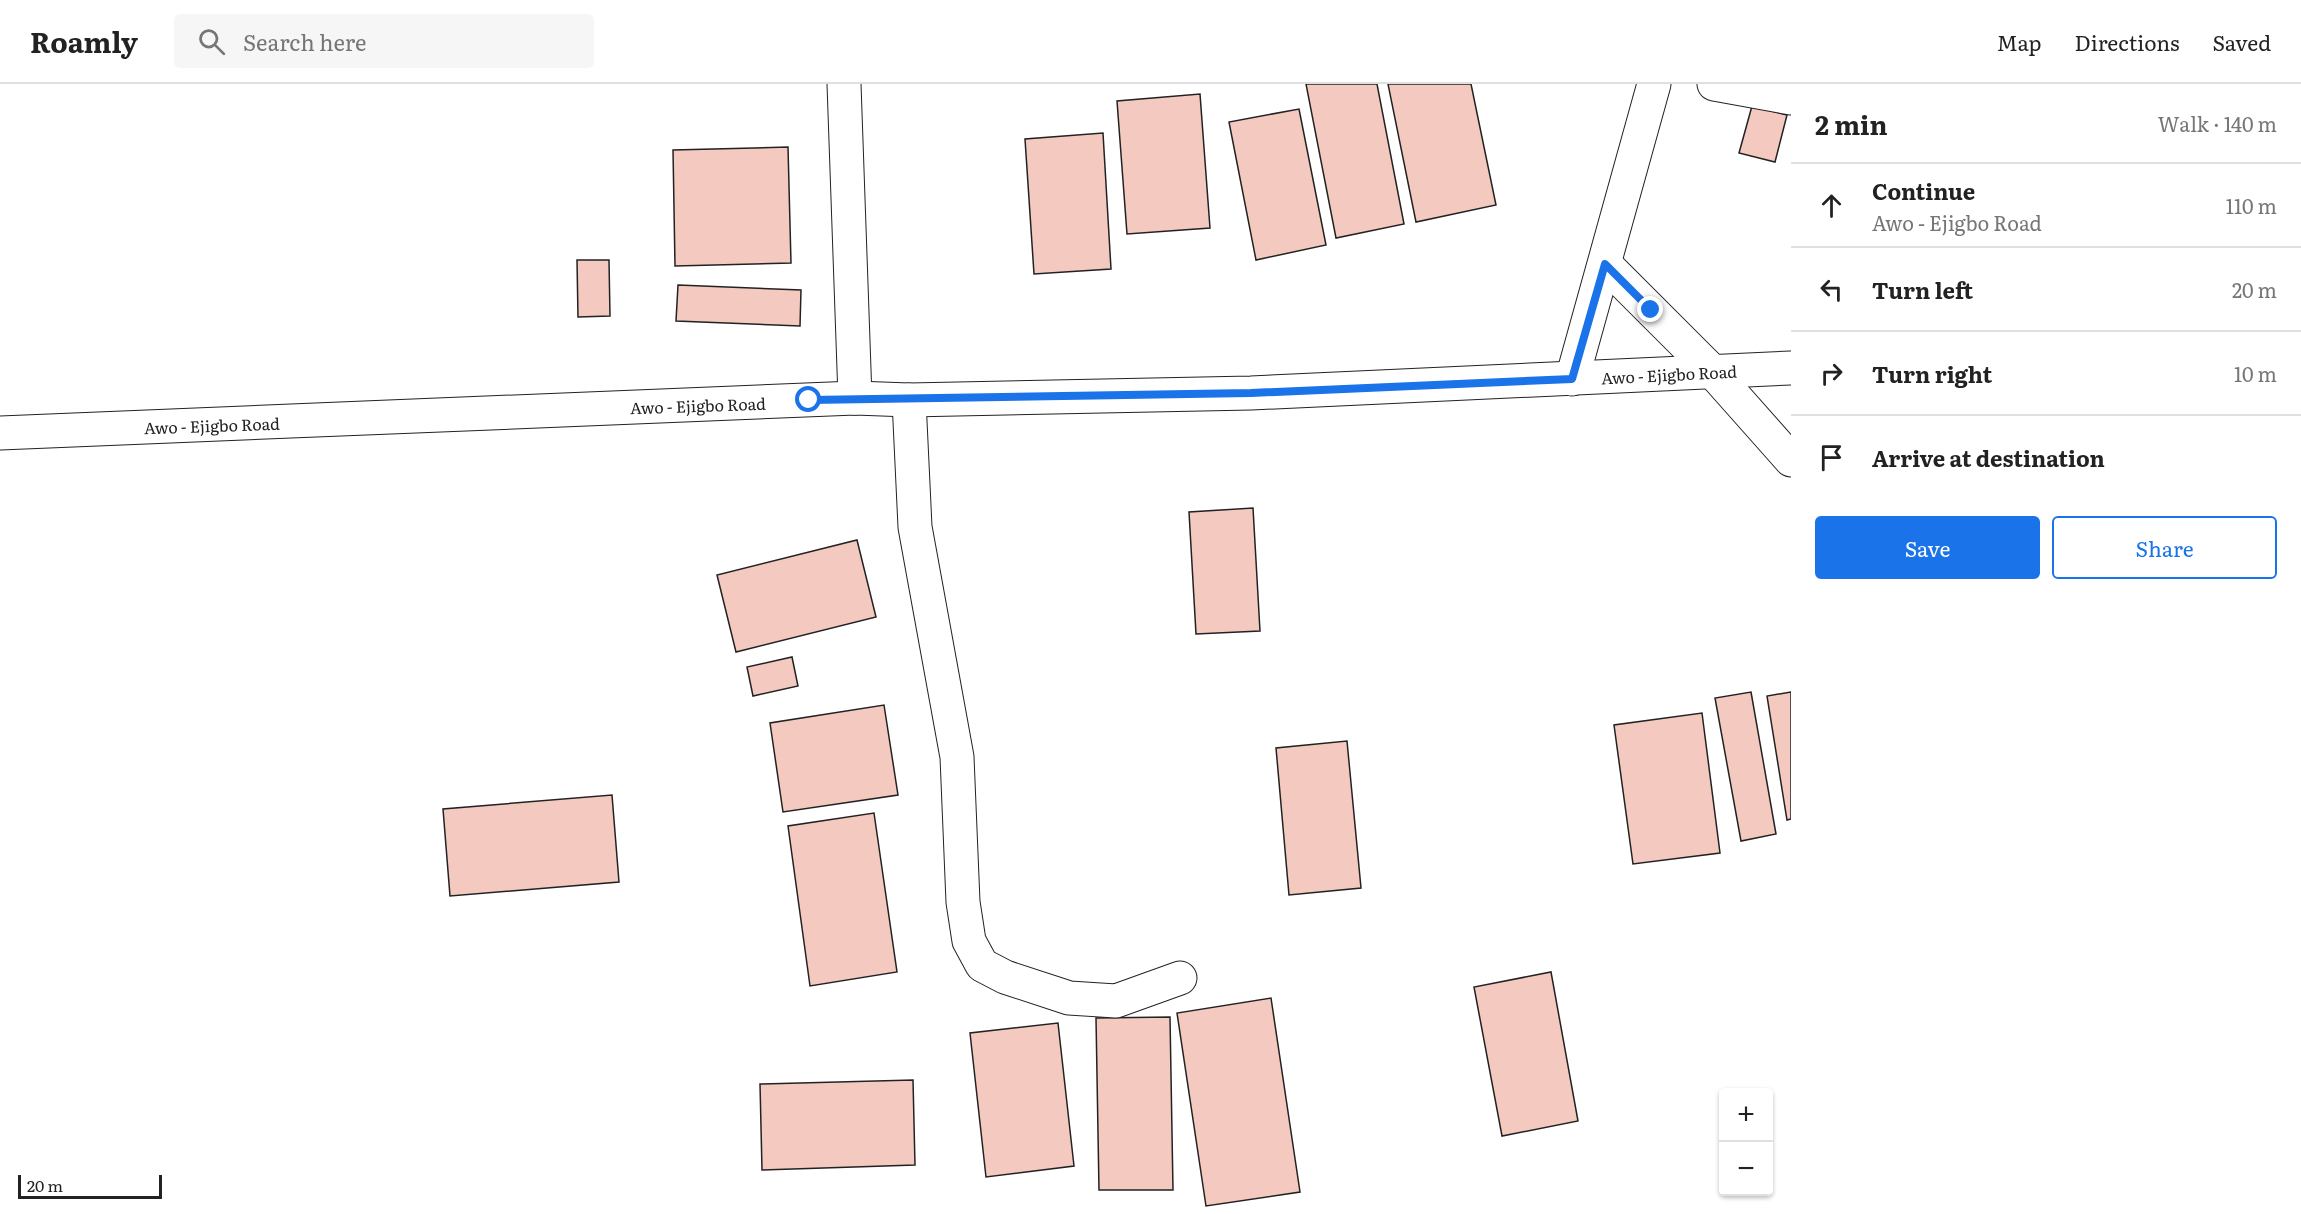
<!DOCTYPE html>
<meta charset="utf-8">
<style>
:root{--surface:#fff;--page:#f6f6f6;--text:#222;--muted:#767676;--line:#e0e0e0;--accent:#1a73e8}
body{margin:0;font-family:Literata,serif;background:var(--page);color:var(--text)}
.controls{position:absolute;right:18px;bottom:18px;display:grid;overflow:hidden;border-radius:6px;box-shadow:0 2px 4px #0004}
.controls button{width:54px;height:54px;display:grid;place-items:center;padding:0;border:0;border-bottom:2px solid var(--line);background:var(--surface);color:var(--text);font:30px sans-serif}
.scale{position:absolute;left:18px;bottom:15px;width:144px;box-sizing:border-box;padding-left:6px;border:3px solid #222;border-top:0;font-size:16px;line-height:21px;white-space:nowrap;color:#222;-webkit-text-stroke:4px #fff;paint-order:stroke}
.stop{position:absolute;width:18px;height:18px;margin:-14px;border:4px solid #1a73e8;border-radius:50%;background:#fff}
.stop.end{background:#1a73e8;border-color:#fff;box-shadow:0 2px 6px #0008}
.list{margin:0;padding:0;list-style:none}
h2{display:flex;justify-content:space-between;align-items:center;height:78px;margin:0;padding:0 24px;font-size:26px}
h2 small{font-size:20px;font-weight:400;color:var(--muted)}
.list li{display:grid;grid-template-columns:39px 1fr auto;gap:18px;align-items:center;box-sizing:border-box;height:84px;padding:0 24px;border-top:2px solid var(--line)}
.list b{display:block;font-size:22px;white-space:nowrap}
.list p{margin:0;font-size:20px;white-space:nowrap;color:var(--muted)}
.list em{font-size:20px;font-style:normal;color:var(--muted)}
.actions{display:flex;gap:12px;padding:18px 24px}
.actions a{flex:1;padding:14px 0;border:2px solid var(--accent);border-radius:6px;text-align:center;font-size:21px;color:var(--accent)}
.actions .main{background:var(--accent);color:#fff}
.icon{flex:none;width:33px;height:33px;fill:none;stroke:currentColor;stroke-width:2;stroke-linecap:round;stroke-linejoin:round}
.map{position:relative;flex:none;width:1791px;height:1130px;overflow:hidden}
header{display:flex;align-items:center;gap:36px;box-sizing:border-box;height:84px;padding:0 30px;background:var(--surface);border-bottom:2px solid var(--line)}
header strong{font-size:28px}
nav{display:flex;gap:33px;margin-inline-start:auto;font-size:21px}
.search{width:420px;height:54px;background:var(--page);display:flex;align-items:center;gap:15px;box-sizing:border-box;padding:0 21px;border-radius:6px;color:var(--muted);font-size:22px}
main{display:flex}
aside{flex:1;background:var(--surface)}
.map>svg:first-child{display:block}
</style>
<header>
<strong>Roamly</strong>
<div class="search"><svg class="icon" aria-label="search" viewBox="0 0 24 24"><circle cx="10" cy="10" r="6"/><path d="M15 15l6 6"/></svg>Search here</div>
<nav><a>Map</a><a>Directions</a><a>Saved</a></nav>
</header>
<main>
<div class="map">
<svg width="1791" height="1130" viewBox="0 0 1791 1130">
<rect width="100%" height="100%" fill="#fff"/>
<!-- building -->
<g fill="#f3c9c0" stroke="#222" stroke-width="1.5">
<path d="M1306,0H1377L1404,140L1336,154Z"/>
<path d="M1388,0H1471L1496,121L1416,138Z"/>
<path d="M1200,10L1210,144L1127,150L1117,17Z"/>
<path d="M1752,22L1787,31L1775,78L1739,69Z"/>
<path d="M1299,25L1326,161L1256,176L1229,38Z"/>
<path d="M1103,49L1111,185L1034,190L1025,55Z"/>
<path d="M788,63L791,179L675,182L673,66Z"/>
<path d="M577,176H609L610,232L578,233Z"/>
<path d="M678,201L801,206L800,242L676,237Z"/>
<path d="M1253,424L1260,547L1196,550L1189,428Z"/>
<path d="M857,456L876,533L736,568L717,491Z"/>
<path d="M792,573L798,602L753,612L747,583Z"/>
<path d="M1751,608L1776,750L1741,757L1715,614Z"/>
<path d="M1791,608V735L1787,736L1767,612Z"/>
<path d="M884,621L898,711L783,728L770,639Z"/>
<path d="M1702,629L1720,769L1633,780L1614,641Z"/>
<path d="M1347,657L1361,804L1289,811L1276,664Z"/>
<path d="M612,711L619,798L450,812L443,725Z"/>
<path d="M874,729L897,888L810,902L788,742Z"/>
<path d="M1551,888L1578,1037L1502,1052L1474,903Z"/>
<path d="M1271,914L1300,1108L1206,1122L1177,929Z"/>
<path d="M1170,933L1173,1106H1099L1096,934Z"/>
<path d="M1058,939L1074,1082L986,1093L970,949Z"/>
<path d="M913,996L915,1081L762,1086L760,1000Z"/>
</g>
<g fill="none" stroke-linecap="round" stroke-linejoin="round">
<!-- minor casing -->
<g stroke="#222" stroke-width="35">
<g id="minor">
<path d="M844,0L855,314"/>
<path d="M1714,0L1791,14"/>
<path d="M1605,180L1712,287L1791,376"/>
<path d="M1572,295L1654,0"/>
<path d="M909,316L915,443L957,673L963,818L969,857L982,881L1005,893L1069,914L1116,917L1180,894"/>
</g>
</g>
<!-- major casing -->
<g stroke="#222" stroke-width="35">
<path id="major" d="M0,349L855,314L909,316L1251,309L1791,284"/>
</g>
<!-- minor -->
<use href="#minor" stroke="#fff" stroke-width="33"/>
<!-- major -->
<use href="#major" stroke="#fff" stroke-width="33"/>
</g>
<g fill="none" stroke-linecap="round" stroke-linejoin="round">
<!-- route -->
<path stroke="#1a73e8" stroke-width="8" d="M809,316L1251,309L1572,295L1605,180L1651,226"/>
</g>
<g text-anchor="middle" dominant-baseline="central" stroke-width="4.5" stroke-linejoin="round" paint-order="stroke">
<!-- street labels -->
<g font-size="16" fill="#222" stroke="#fff">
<text transform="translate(1669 290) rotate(-3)">Awo - Ejigbo Road</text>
<text transform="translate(698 321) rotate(-2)">Awo - Ejigbo Road</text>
<text transform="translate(212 341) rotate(-2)">Awo - Ejigbo Road</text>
</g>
</g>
</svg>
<div class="controls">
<button>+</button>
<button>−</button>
</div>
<div class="scale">20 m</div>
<div class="stop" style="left:809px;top:316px"></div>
<div class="stop end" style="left:1651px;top:226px"></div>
</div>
<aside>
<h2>2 min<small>Walk · 140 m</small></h2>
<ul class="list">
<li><svg class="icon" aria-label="ahead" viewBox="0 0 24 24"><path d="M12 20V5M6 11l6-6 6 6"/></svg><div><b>Continue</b><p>Awo - Ejigbo Road</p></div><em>110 m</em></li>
<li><svg class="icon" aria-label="left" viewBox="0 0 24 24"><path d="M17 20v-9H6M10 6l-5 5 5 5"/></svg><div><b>Turn left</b></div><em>20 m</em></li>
<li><svg class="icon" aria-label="right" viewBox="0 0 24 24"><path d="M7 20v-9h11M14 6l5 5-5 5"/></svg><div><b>Turn right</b></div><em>10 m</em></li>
<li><svg class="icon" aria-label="arrive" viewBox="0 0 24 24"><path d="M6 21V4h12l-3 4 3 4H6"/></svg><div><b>Arrive at destination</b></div></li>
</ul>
<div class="actions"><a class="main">Save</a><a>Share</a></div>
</aside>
</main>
